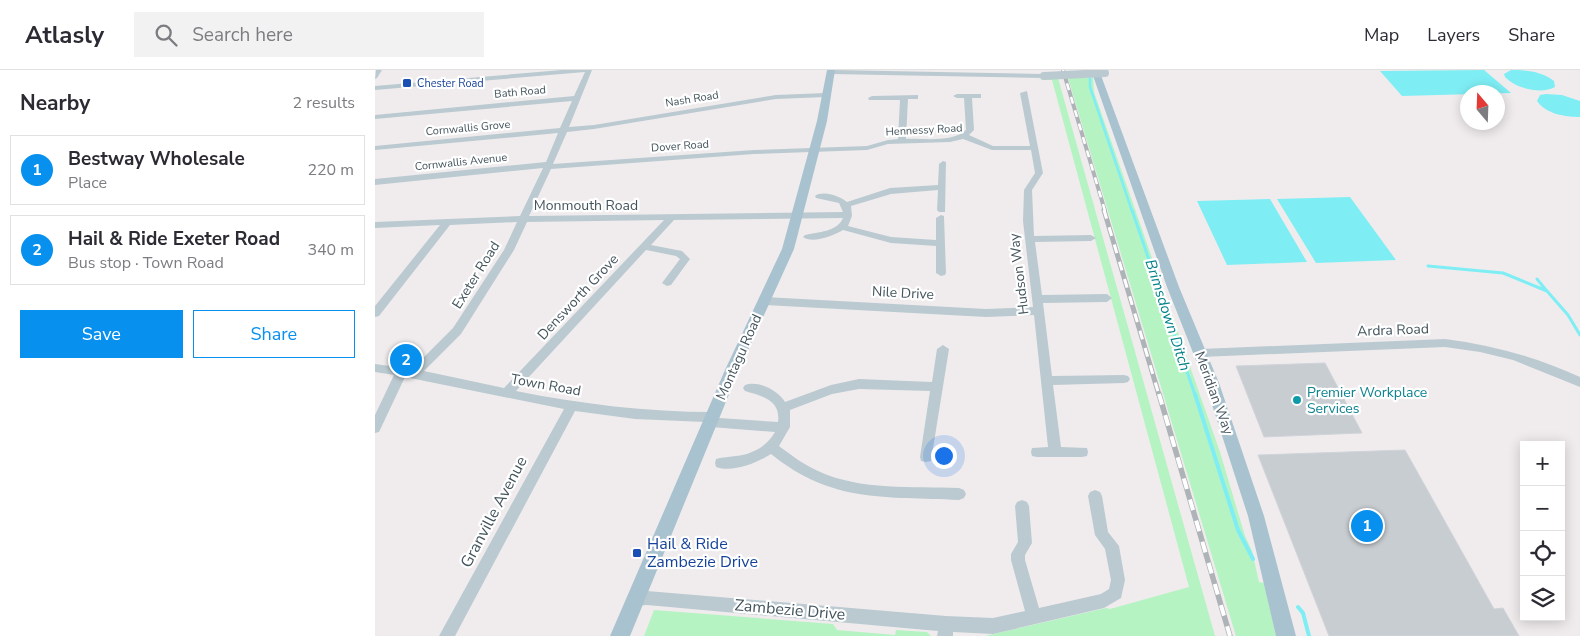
<!DOCTYPE html>
<meta charset="utf-8">
<style>
:root{--surface:#fff;--page:#f2f2f3;--text:#2b2b33;--muted:#7c7c81;--line:#e1e1e2;--accent:#0790ee}
body{margin:0;font-family:"Nunito Sans",sans-serif;background:var(--page);color:var(--text)}
.controls{position:absolute;right:15px;bottom:15px;display:grid;overflow:hidden;border-radius:0px;box-shadow:0 2px 12px #0003}
.controls button{width:45px;height:45px;display:grid;place-items:center;padding:0;border:0;border-bottom:1px solid var(--line);background:var(--surface);color:var(--text);font:25px sans-serif}
.compass{position:absolute;left:1085px;top:15px;width:45px;height:45px;border-radius:50%;background:var(--surface);box-shadow:0 2px 12px #0003;rotate:341deg}
.you{position:absolute;left:568px;top:385px;width:18px;height:18px;margin:-12px;border:4px solid #fff;border-radius:50%;background:#1a73e8;box-shadow:0 0 0 8px #1a73e833}
.badge{display:grid;place-items:center;width:32px;height:32px;border-radius:50%;background:var(--accent);color:#fff;font-size:16px;font-weight:700}
.pin{position:absolute;translate:-50% -50%;border:2px solid #fff;box-shadow:0 1px 5px #0006}
.list{margin:0;padding:0;list-style:none}
h2{display:flex;justify-content:space-between;align-items:center;height:65px;margin:0;padding:0 20px;font-size:21px}
h2 small{font-size:16px;font-weight:400;color:var(--muted)}
.list li{display:grid;grid-template-columns:32px 1fr auto;gap:15px;align-items:center;box-sizing:border-box;height:70px;margin:0 10px 10px;padding:0 10px;border:1px solid var(--line);border-radius:0px}
.list b{display:block;font-size:19px;white-space:nowrap}
.list p{margin:0;font-size:16px;white-space:nowrap;color:var(--muted)}
.list em{font-size:16px;font-style:normal;color:var(--muted)}
.actions{display:flex;gap:10px;padding:15px 20px}
.actions a{flex:1;padding:11px 0;border:1px solid var(--accent);border-radius:0px;text-align:center;font-size:18px;color:var(--accent)}
.actions .main{background:var(--accent);color:#fff}
.icon{flex:none;width:28px;height:28px;fill:none;stroke:currentColor;stroke-width:2;stroke-linecap:round;stroke-linejoin:round}
.map{position:relative;flex:none;width:1205px;height:566px;overflow:hidden}
header{display:flex;align-items:center;gap:30px;box-sizing:border-box;height:70px;padding:0 25px;background:var(--surface);border-bottom:1px solid var(--line)}
header strong{font-size:24px}
nav{display:flex;gap:28px;margin-inline-start:auto;font-size:18px}
.search{width:350px;height:45px;background:var(--page);display:flex;align-items:center;gap:12px;box-sizing:border-box;padding:0 18px;border-radius:0px;color:var(--muted);font-size:19px}
main{display:flex}
aside{flex:1;background:var(--surface)}
.map>svg:first-child{display:block}
</style>
<header>
<strong>Atlasly</strong>
<div class="search"><svg class="icon" aria-label="search" viewBox="0 0 24 24"><circle cx="10" cy="10" r="6"/><path d="M15 15l6 6"/></svg>Search here</div>
<nav><a>Map</a><a>Layers</a><a>Share</a></nav>
</header>
<main>
<aside>
<h2>Nearby<small>2 results</small></h2>
<ul class="list">
<li><span class="badge">1</span><div><b>Bestway Wholesale</b><p>Place</p></div><em>220 m</em></li>
<li><span class="badge">2</span><div><b>Hail &amp; Ride Exeter Road</b><p>Bus stop · Town Road</p></div><em>340 m</em></li>
</ul>
<div class="actions"><a class="main">Save</a><a>Share</a></div>
</aside>
<div class="map">
<svg width="1205" height="566" viewBox="0 0 1205 566">
<rect width="100%" height="100%" fill="#f0eced"/>
<!-- green -->
<g fill="#b5f3c3">
<path d="M683,8L840,566H610L731,538L735,539L814,517L677,10H662Z"/>
<path d="M693,8H718L719,22L845,382L870,466L877,481L884,512L889,513L901,566H861Z"/>
<path d="M279,540L458,554L462,560L520,565L521,560L552,562L556,566H269Z"/>
</g>
<!-- water -->
<g fill="#7eeef4">
<path d="M1109,0L1136,23L1027,26L1005,1Z"/>
<path d="M1136,0C1151,0 1166,1 1179,11L1180,17C1166,25 1140,18 1130,7L1129,4Z"/>
<path d="M1171,24L1187,25L1205,31V47C1190,47 1171,44 1162,31L1165,25Z"/>
<path d="M975,127L1021,190L941,193L902,129Z"/>
<path d="M895,129L932,192L852,195L822,131Z"/>
</g>
<g fill="none" stroke-linecap="round" stroke-linejoin="round">
<!-- stream-far2 -->
<path stroke="#7eeef4" stroke-width="2.5" d="M715,5V17L757,141"/>
<!-- stream-far1 -->
<g stroke="#7eeef4" stroke-width="3">
<path d="M757,140L820,325"/>
<path d="M1053,196L1128,203L1172,221L1193,245L1205,265"/>
<path d="M1162,209L1171,220"/>
</g>
<!-- stream -->
<g stroke="#7eeef4" stroke-width="4">
<path d="M820,324L863,460L878,489"/>
<path d="M923,537L928,543L934,566"/>
</g>
</g>
<!-- building -->
<g fill="#c8cdd2" stroke="#d0d4d9">
<path d="M950,293L987,363L889,367L861,296Z"/>
<path d="M1030,380L1119,539L1128,538L1144,566H954L883,385Z"/>
</g>
<g fill="none" stroke-linecap="round" stroke-linejoin="round">
<!-- minor -->
<g fill="#bbcad1" fill-rule="evenodd">
<path d="M1,0H7L2,8L0,9Z"/>
<path d="M187,0H217L194,57L219,55L401,25L451,23L455,25L451,27L401,29L219,59L192,62L178,94L379,80L492,76L513,70L523,69L525,30H494L493,28L497,26L543,25V29H533L531,69C549,68 577,73 591,60L589,28H582L578,26L582,24H606V28H597L599,60L594,65L618,76H655L645,23L652,21L668,103L657,120L659,166L716,165L721,168L716,171L660,172L667,225L732,224L737,228L732,232L668,233L677,306L749,305L753,306L755,309L753,312L749,313L678,315L686,377L712,378L713,382L712,386L707,387H662L657,386L656,382L657,378L673,377L659,245L611,247L390,235L385,231L390,227L611,239L658,237L648,151L649,120L660,103L656,80H617L588,69L575,72L513,74L492,80L379,84L176,99L154,146L468,142L464,133L441,128L440,126C448,120 465,126 472,132L515,118L563,115L564,94L568,91L571,92L570,142H564L562,140L563,120L516,124L476,136L477,146L473,156L516,167L561,170V148L566,145L569,146L571,203L570,205L566,206L561,203V176L516,173L468,160C458,166 437,174 428,167L430,165C443,162 462,162 468,148L299,150L276,175L307,181L315,189L296,215L292,216L287,213L305,189L301,186L271,180L141,321C206,334 272,342 338,342L342,344L344,348L403,352C406,329 386,326 370,321L368,318L370,315C383,310 403,320 410,332L456,315L484,309L557,312L562,279L568,275L574,279L556,391L551,392L546,391L545,387L555,321L484,319L457,324L415,340V357L404,376C416,385 429,395 443,401C486,421 538,416 584,418L589,420L591,424L589,428L584,430C510,426 458,434 396,384C382,393 358,403 341,397L340,393L341,389C348,387 355,387 361,386C378,384 392,376 400,362L336,357L332,356L330,352L260,349L200,341L80,566H64L189,339L30,307L4,362L0,363V345L19,305L0,302V294L37,299L78,258L129,180L142,152L75,155L4,246L0,247V236L65,155L0,158V152L145,146L168,98L0,115V109L171,92L183,63L0,80V76L185,58L197,31L0,49V45L199,26L210,2L0,20V16ZM289,150L129,318L49,301L86,264L139,180L152,152Z"/>
<path d="M459,0L669,4L672,6L669,8L455,4L452,2Z"/>
<path d="M1070,269C1117,275 1162,287 1205,307V317L1138,290L1105,282L1070,277L826,287L820,283L826,279Z"/>
<path d="M720,420L725,422L727,426L733,462L744,476L750,510L746,528L729,538L618,564L578,562V566H562L563,561L272,535L260,536L255,534L252,529L255,524L272,521L571,546L618,548L650,541L636,490V484L643,472L640,436L642,432L647,430L652,432L654,436L657,473L650,485V490L664,538L726,524L734,519L736,510L730,479L720,465L713,426L715,422Z"/>
</g>
<!-- major -->
<g fill="#a9c2cf" fill-rule="evenodd">
<path d="M452,0H460L452,51L419,179L364,300L255,566H235L350,300L407,179L442,51Z"/>
<path d="M716,0H724L804,217L844,313L889,446L921,566H901L873,446L830,313L792,217Z"/>
</g>
<!-- rail-far2 casing -->
<g stroke="#aeb3b8" stroke-width="4">
<path id="rail-far2" d="M688,0L730,141"/>
</g>
<!-- rail-far1 casing -->
<g stroke="#aeb3b8" stroke-width="5">
<path id="rail-far1" d="M729,140L784,325"/>
</g>
<!-- rail casing -->
<g stroke="#aeb3b8" stroke-width="5.5">
<path id="rail" d="M784,324L855,566"/>
</g>
<!-- rail-far2 -->
<use href="#rail-far2" stroke="#fff" stroke-width="2.5" stroke-dasharray="7" stroke-linecap="butt"/>
<!-- rail-far1 -->
<use href="#rail-far1" stroke="#fff" stroke-width="3" stroke-dasharray="9" stroke-linecap="butt"/>
<!-- rail -->
<use href="#rail" stroke="#fff" stroke-width="4" stroke-dasharray="11" stroke-linecap="butt"/>
<!-- minor-bridge -->
<path stroke="#bbcad1" stroke-width="8" d="M669,6L730,3"/>
</g>
<!-- markers -->
<g fill="#1a4fb4" stroke="#fff" stroke-width="2">
<rect x="27" y="8" width="10" height="10" rx="2.5"/>
<rect x="257" y="478" width="10" height="10" rx="2.5"/>
</g>
<circle fill="#0f9aa8" stroke="#fff" stroke-width="2" cx="922" cy="330" r="5"/>
<g text-anchor="middle" dominant-baseline="central" stroke-width="4.5" stroke-linejoin="round" paint-order="stroke">
<!-- far-transit labels -->
<g font-size="11" fill="#164399" stroke="#fff" text-anchor="start">
<text x="42" y="13">Chester Road</text>
</g>
<!-- far-street labels -->
<g font-size="11" fill="#43545c" stroke="#fff">
<text transform="translate(145 22) rotate(-5)">Bath Road</text>
<text transform="translate(317 29) rotate(-9)">Nash Road</text>
<text transform="translate(93 58) rotate(-5)">Cornwallis Grove</text>
<text transform="translate(549 60) rotate(-3)">Hennessy Road</text>
<text transform="translate(305 76) rotate(-4)">Dover Road</text>
<text transform="translate(86 92) rotate(-6)">Cornwallis Avenue</text>
</g>
<!-- street labels -->
<g font-size="14" fill="#43545c" stroke="#fff">
<text x="211" y="135">Monmouth Road</text>
<text transform="translate(644 204) rotate(-97)">Hudson Way</text>
<text transform="translate(101 205) rotate(-58)">Exeter Road</text>
<text transform="translate(528 223) rotate(3)">Nile Drive</text>
<text transform="translate(203 227) rotate(-47)">Densworth Grove</text>
<text transform="translate(1018 260) rotate(-2)">Ardra Road</text>
<text transform="translate(364 287) rotate(-66)">Montagu Road</text>
<text transform="translate(171 315) rotate(10)">Town Road</text>
<text transform="translate(839 323) rotate(70)">Meridian Way</text>
</g>
<!-- culture labels -->
<g font-size="14" fill="#0d838f" stroke="#fff" text-anchor="start">
<text x="932" y="322">Premier Workplace<tspan x="932" dy="16">Services</tspan></text>
</g>
<!-- water labels -->
<g font-size="15" font-style="italic" fill="#04828a" stroke="#fff">
<text transform="translate(793 245) rotate(72)">Brimsdown Ditch</text>
</g>
<!-- near-street labels -->
<g font-size="16" fill="#43545c" stroke="#fff">
<text transform="translate(119 442) rotate(-62)">Granville Avenue</text>
<text transform="translate(415 540) rotate(5)">Zambezie Drive</text>
</g>
<!-- near-transit labels -->
<g font-size="16" fill="#164399" stroke="#fff" text-anchor="start">
<text x="272" y="474">Hail &amp; Ride<tspan x="272" dy="18">Zambezie Drive</tspan></text>
</g>
</g>
</svg>
<div class="controls">
<button>+</button>
<button>−</button>
<button><svg class="icon" aria-label="locate" viewBox="0 0 24 24"><circle cx="12" cy="12" r="6"/><path d="M12 2v4M12 18v4M2 12h4M18 12h4"/></svg></button>
<button><svg class="icon" aria-label="layers" viewBox="0 0 24 24"><path d="M12 4l9 5-9 5-9-5zM3 14l9 5 9-5"/></svg></button>
</div>
<svg class="compass" viewBox="-18 -18 36 36"><path d="M0-13l5 13h-10z" fill="#e53935"/><path d="M0 13l5-13h-10z" fill="#7c7c81"/></svg>
<div class="you"></div>
<div class="pin badge" style="left:992px;top:456px">1</div>
<div class="pin badge" style="left:31px;top:290px">2</div>
</div>
</main>
